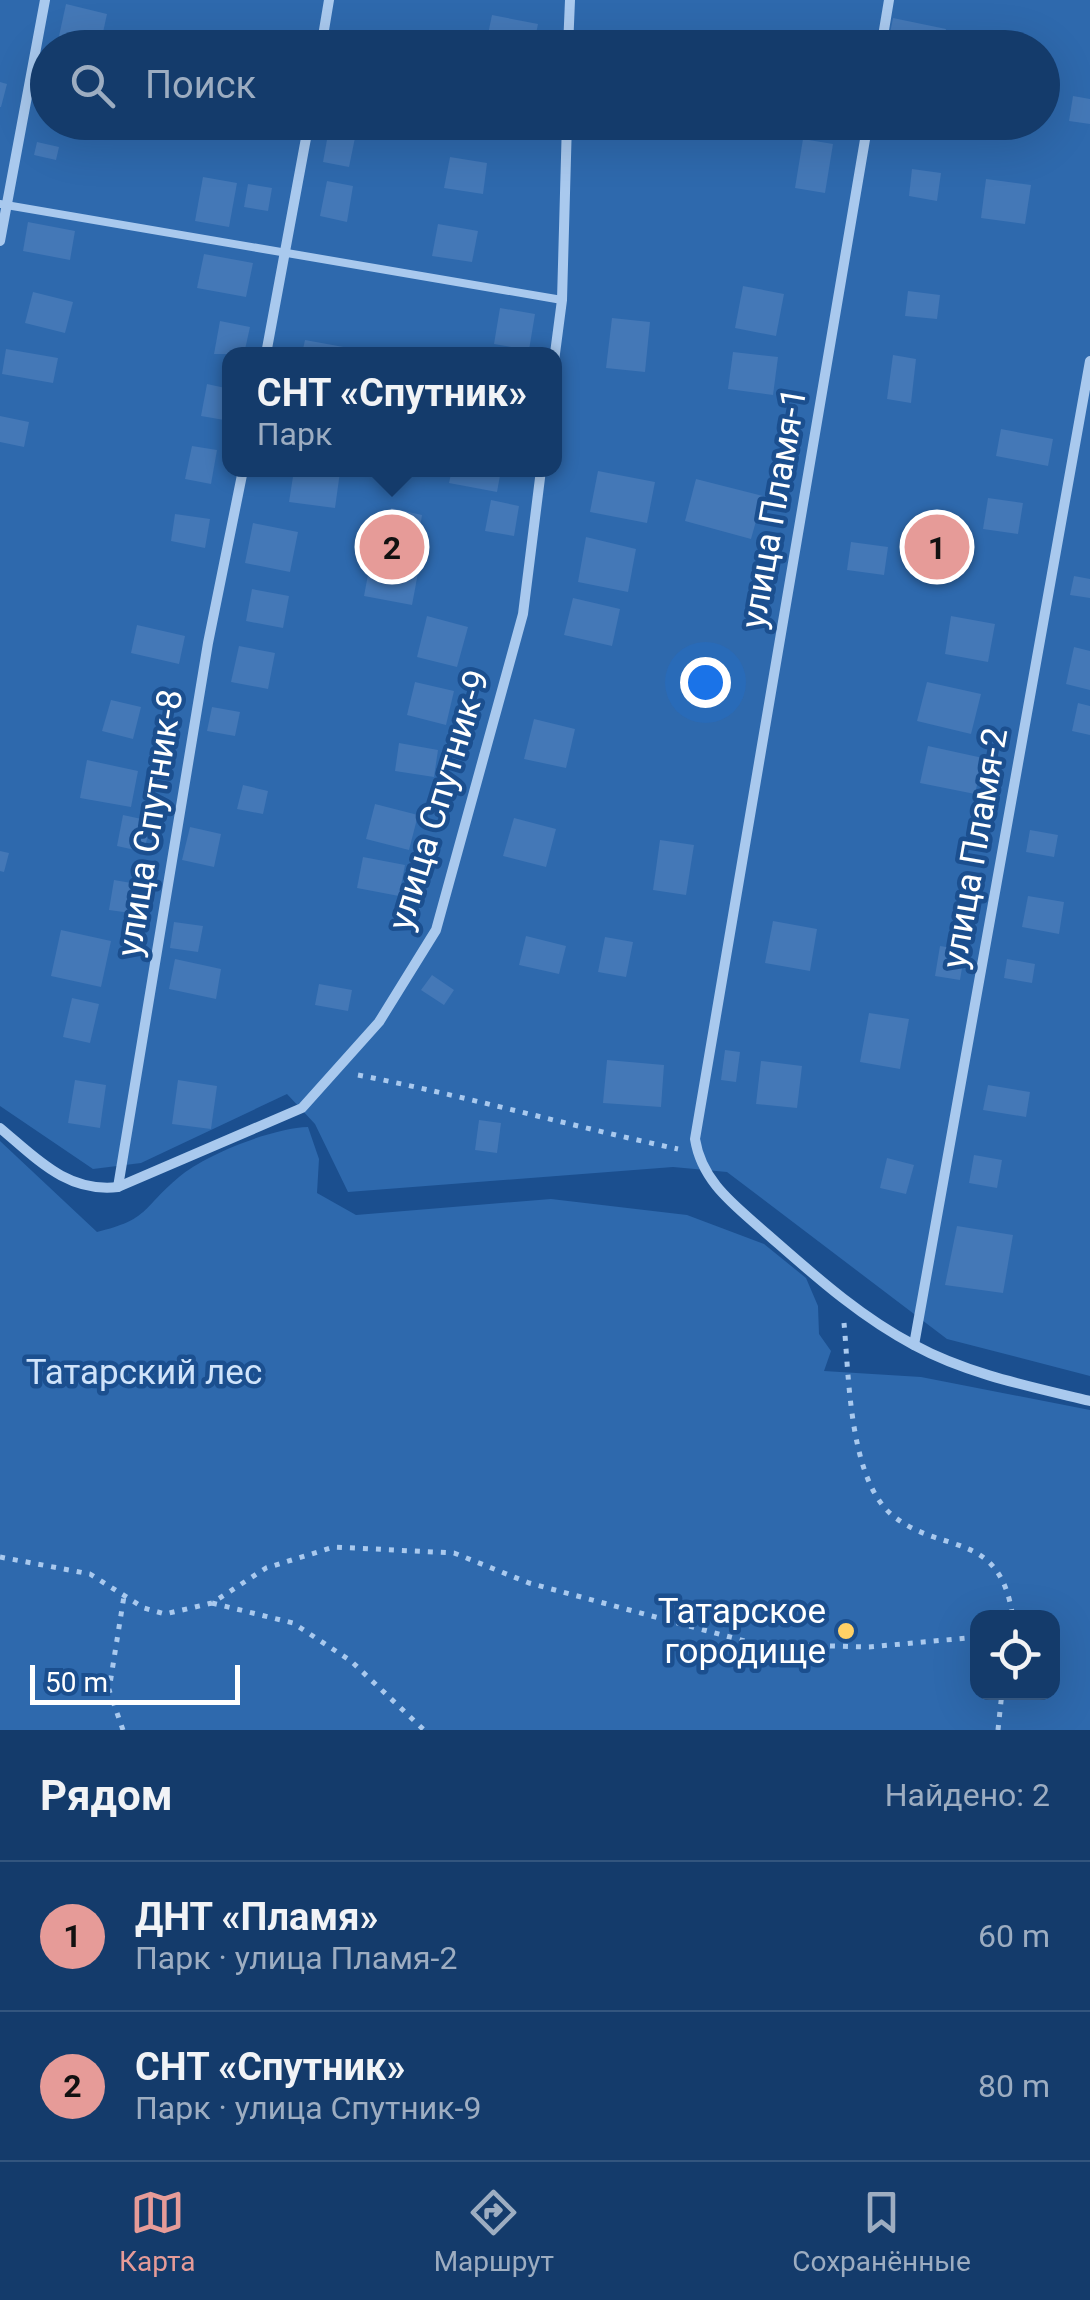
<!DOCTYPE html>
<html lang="ru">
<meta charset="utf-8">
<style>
:root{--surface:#143b6b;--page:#1d4271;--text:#f1f3f6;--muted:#9dadc1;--line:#33557e;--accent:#e69b98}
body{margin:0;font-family:Roboto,sans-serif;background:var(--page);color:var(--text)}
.controls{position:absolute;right:30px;bottom:30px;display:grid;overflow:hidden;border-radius:20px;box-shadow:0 10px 40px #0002}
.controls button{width:90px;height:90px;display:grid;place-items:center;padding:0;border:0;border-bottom:2px solid var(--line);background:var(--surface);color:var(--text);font:50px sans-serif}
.scale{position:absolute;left:30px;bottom:25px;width:210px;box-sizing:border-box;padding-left:10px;border:5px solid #fff;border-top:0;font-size:28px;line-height:35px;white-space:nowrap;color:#fff;-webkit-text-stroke:8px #1b4f8f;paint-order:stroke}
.you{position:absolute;left:705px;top:682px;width:35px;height:35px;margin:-25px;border:8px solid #fff;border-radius:50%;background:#1a73e8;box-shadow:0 0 0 15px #1a73e833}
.badge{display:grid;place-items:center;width:65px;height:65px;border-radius:50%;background:var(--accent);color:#111;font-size:32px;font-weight:700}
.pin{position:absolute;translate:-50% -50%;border:5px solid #fff;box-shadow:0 2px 10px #0006}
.popup{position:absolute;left:222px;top:347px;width:340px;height:130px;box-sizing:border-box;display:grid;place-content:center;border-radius:20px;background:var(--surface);filter:drop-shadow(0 2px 8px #0005);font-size:32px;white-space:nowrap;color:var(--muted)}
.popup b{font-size:38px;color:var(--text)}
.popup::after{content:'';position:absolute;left:50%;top:100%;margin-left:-20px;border:20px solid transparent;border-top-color:var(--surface)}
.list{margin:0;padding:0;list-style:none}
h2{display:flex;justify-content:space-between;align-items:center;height:130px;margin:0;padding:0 40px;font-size:42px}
h2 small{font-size:32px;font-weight:400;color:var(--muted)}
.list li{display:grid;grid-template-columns:65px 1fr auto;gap:30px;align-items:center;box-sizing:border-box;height:150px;padding:0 40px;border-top:2px solid var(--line)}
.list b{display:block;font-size:38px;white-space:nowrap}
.list p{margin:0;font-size:32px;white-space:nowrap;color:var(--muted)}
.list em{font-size:32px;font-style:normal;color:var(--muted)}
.icon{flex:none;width:55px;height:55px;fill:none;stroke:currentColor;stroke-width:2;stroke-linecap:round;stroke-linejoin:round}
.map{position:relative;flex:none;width:1090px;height:1730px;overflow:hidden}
.search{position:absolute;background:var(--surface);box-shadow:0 10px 40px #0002;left:30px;right:30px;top:30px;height:110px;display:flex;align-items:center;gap:25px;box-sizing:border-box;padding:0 35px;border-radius:55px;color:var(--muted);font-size:38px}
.sheet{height:430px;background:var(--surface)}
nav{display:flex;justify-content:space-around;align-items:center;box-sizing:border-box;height:140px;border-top:2px solid var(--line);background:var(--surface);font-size:28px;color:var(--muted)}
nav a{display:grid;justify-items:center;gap:5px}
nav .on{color:var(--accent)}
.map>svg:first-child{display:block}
</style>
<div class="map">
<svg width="1090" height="1730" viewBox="0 0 1090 1730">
<rect width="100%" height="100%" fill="#1b4f8f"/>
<!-- green -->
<g fill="#2e69ad" fill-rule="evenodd">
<path d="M0,0H1090V1376L947,1339L727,1172L673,1167L348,1192L315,1124L287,1094L141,1163L93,1169L0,1106ZM48,48H1042V122H48ZM230,354H554V470H230Z"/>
<path d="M308,1127L319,1159L317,1193L356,1215L551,1199L687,1215L764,1244L806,1278L818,1306L819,1334L831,1351L824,1371L921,1377L1090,1410V1730H0V1141L97,1232C150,1219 141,1209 179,1177C206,1154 273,1128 308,1127ZM978,1618H1052V1692H978Z"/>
</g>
<!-- building -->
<g fill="#4478b7">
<path d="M66,4L107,14L100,46L59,36Z"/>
<path d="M492,15L538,24L533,48L487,39Z"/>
<path d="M893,18L946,29L942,48H887Z"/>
<path d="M633,32L668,38L667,48H630Z"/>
<path d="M1042,61L1049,62L1044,86H1042Z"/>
<path d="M0,82L7,84L1,107H0Z"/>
<path d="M1073,96L1090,99V124L1069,121Z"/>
<path d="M252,122H285L284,130Z"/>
<path d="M330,123L357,128L349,167L323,162Z"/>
<path d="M803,139L833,144L825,193L795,188Z"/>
<path d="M37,142L59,147L56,160L34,155Z"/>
<path d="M450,157L487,163L483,194L444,188Z"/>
<path d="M912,169L941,173L937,201L909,196Z"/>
<path d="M203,177L237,183L229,227L195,221Z"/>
<path d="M986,179L1031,185L1025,224L981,218Z"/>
<path d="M327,181L353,186L347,222L320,216Z"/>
<path d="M248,184L272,188L268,211L244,207Z"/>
<path d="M28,222L75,231L70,260L23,251Z"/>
<path d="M438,224L478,231L472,262L432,256Z"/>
<path d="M204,254L253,263L246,297L197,288Z"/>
<path d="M743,286L784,294L776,336L735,328Z"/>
<path d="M908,291L940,295L937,319L905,316Z"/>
<path d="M33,292L73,302L65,333L25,323Z"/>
<path d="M500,308L535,314L529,350L494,344Z"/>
<path d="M612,318L650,322L645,372L606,368Z"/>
<path d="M220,321L250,327L244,354H214Z"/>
<path d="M305,340L360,350L359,354H302Z"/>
<path d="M6,349L58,358L53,383L2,374Z"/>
<path d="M733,352L778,357L773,395L728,389Z"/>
<path d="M893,355L916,359L911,403L887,399Z"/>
<path d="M207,384L230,389V421L201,416Z"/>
<path d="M0,416L29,422L24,447L0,442Z"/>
<path d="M1001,429L1053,439L1048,466L996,456Z"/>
<path d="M192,446L217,450L211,484L185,479Z"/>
<path d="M294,470L340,472L335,508L289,502Z"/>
<path d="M452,470H501L497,492L449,483Z"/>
<path d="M598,471L655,482L647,523L590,512Z"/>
<path d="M696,479L763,496L751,539L685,521Z"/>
<path d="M988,498L1023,503L1018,534L983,529Z"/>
<path d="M491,500L519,506L514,536L485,531Z"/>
<path d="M391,508L422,515L418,540L386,534Z"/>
<path d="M175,514L210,519L205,548L171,541Z"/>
<path d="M253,523L298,532L290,572L245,563Z"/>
<path d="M586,537L636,549L628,592L578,582Z"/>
<path d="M851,542L888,547L884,575L847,570Z"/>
<path d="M372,553L420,562L412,605L364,596Z"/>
<path d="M1074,576L1090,579V598L1070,595Z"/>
<path d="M252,589L289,596L283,628L246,621Z"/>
<path d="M573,598L620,609L612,646L564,635Z"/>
<path d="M427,616L468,627L457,667L417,657Z"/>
<path d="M951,616L995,624L988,662L945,654Z"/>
<path d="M137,625L185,636L179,664L131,653Z"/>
<path d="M239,646L275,653L268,689L231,682Z"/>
<path d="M1074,647L1090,651V690L1066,684Z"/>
<path d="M415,682L454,691L446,725L407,715Z"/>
<path d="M927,682L981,694L971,734L917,721Z"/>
<path d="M111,700L141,707L133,739L102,731Z"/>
<path d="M1078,703L1090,706V735L1072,731Z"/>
<path d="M212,707L240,712L235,736L207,731Z"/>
<path d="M534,719L575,729L566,768L524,759Z"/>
<path d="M399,743L438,750L434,777L395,771Z"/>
<path d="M928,746L983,758L975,794L920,783Z"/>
<path d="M87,760L138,771L131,807L80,798Z"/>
<path d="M243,785L268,791L263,814L237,809Z"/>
<path d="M375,804L418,815L409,850L366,839Z"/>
<path d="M123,815L151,821L144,852L117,846Z"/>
<path d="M514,818L556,829L546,867L503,856Z"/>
<path d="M190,827L221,834L214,867L182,860Z"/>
<path d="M1030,830L1058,835L1054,857L1026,852Z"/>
<path d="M660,840L694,845L686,895L653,890Z"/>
<path d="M0,851L9,853L4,872L0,871Z"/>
<path d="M363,857L405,865L399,896L357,888Z"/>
<path d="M114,880L143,885L138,914L109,910Z"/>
<path d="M1028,896L1064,902L1059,934L1022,927Z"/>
<path d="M773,921L817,929L810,971L765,963Z"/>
<path d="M174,922L203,926L198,952L170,948Z"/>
<path d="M61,930L111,941L101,987L51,976Z"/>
<path d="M526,936L566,946L559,974L519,965Z"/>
<path d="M605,937L633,942L626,977L598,972Z"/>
<path d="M940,946L965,950L960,980L935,976Z"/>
<path d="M175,959L221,969L216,999L169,989Z"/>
<path d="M1007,959L1035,964L1032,983L1004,978Z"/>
<path d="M432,975L454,990L444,1005L421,990Z"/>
<path d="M319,984L352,990L348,1011L315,1005Z"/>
<path d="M72,998L99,1004L90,1043L63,1037Z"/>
<path d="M869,1013L909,1019L900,1069L860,1062Z"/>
<path d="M725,1050L740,1052L736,1082L721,1080Z"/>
<path d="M607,1060L664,1065L661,1107L603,1103Z"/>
<path d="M761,1061L802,1066L797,1108L756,1104Z"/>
<path d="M75,1080L106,1085L100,1128L68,1123Z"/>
<path d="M178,1080L217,1086L211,1129L172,1124Z"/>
<path d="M988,1085L1030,1092L1026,1117L983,1110Z"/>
<path d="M479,1120L501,1123L497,1153L475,1150Z"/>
<path d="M974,1155L1002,1160L997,1188L969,1183Z"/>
<path d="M887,1158L914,1165L906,1194L880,1188Z"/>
<path d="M957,1226L1013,1235L1003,1293L945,1285Z"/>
</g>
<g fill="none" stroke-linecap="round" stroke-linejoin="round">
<!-- path -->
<g stroke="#a9c9ee" stroke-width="5" stroke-dasharray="5 8" stroke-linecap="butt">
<path d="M358,1075C466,1096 570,1126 678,1149"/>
<path d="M844,1323C849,1375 849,1479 892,1515C942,1556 1000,1528 1013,1618"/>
<path d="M0,1557L90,1574L144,1608L165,1614L212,1603L266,1568L334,1547L454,1553L529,1583L756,1644L869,1647L978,1637"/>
<path d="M212,1603L293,1623L351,1661L424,1730"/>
<path d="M123,1730L109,1690L124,1596"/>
<path d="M998,1730L1002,1692"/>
</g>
<!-- lane -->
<path stroke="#a9c9ee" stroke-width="8" d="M0,204L562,300"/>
<!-- street -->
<g stroke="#a9c9ee" stroke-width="10">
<path d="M321,48L329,0"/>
<path d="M568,48L570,0"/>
<path d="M881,48L889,0"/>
<path d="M868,122L695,1139C702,1183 736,1206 767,1234C814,1275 859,1316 914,1345C967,1374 1032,1387 1090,1401"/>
<path d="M0,241L45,0"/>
<path d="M266,354L309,122"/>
<path d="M554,361L562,300L567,122"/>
<path d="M0,1128C36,1158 67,1193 118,1187L302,1108L379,1022L436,930L523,614L541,470"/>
<path d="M118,1187L208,643L243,470"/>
<path d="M914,1345L1090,361"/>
</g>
</g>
<!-- markers -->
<circle fill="#ffd166" stroke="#1b4f8f" stroke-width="4" cx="846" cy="1631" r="10"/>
<g text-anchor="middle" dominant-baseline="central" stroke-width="9" stroke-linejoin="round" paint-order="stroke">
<!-- street labels -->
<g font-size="35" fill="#fff" stroke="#1b4f8f">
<text transform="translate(774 508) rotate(-80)">улица Пламя-1</text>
<text transform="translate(439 800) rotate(-73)">улица Спутник-9</text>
<text transform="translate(150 823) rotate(-81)">улица Спутник-8</text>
<text transform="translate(975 848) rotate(-80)">улица Пламя-2</text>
</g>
<!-- park labels -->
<g font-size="35" fill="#cfe3fa" stroke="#1b4f8f">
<text x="144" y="1372">Татарский лес</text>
</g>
<!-- poi labels -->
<g font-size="35" fill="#fff" stroke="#1b4f8f" text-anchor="end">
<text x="826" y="1611">Татарское<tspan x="826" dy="40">городище</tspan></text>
</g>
</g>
</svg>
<div class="controls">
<button><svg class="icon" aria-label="locate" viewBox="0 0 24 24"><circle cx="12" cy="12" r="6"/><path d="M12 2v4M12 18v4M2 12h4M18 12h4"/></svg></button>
</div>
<div class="scale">50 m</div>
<div class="you"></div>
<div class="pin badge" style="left:937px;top:547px">1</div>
<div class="pin badge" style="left:392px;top:547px">2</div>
<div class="popup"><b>СНТ «Спутник»</b>Парк</div>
<div class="search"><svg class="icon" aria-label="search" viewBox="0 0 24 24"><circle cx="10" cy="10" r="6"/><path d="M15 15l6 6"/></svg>Поиск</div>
</div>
<section class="sheet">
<h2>Рядом<small>Найдено: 2</small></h2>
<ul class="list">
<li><span class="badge">1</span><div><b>ДНТ «Пламя»</b><p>Парк · улица Пламя-2</p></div><em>60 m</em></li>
<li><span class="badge">2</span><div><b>СНТ «Спутник»</b><p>Парк · улица Спутник-9</p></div><em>80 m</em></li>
</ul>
</section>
<nav>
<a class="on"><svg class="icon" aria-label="map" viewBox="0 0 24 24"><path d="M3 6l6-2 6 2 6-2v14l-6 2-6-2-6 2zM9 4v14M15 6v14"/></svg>Карта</a>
<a><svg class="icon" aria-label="directions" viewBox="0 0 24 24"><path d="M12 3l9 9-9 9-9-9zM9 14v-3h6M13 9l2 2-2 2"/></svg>Маршрут</a>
<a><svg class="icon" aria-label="saved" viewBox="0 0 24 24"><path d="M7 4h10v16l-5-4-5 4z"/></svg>Сохранённые</a>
</nav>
